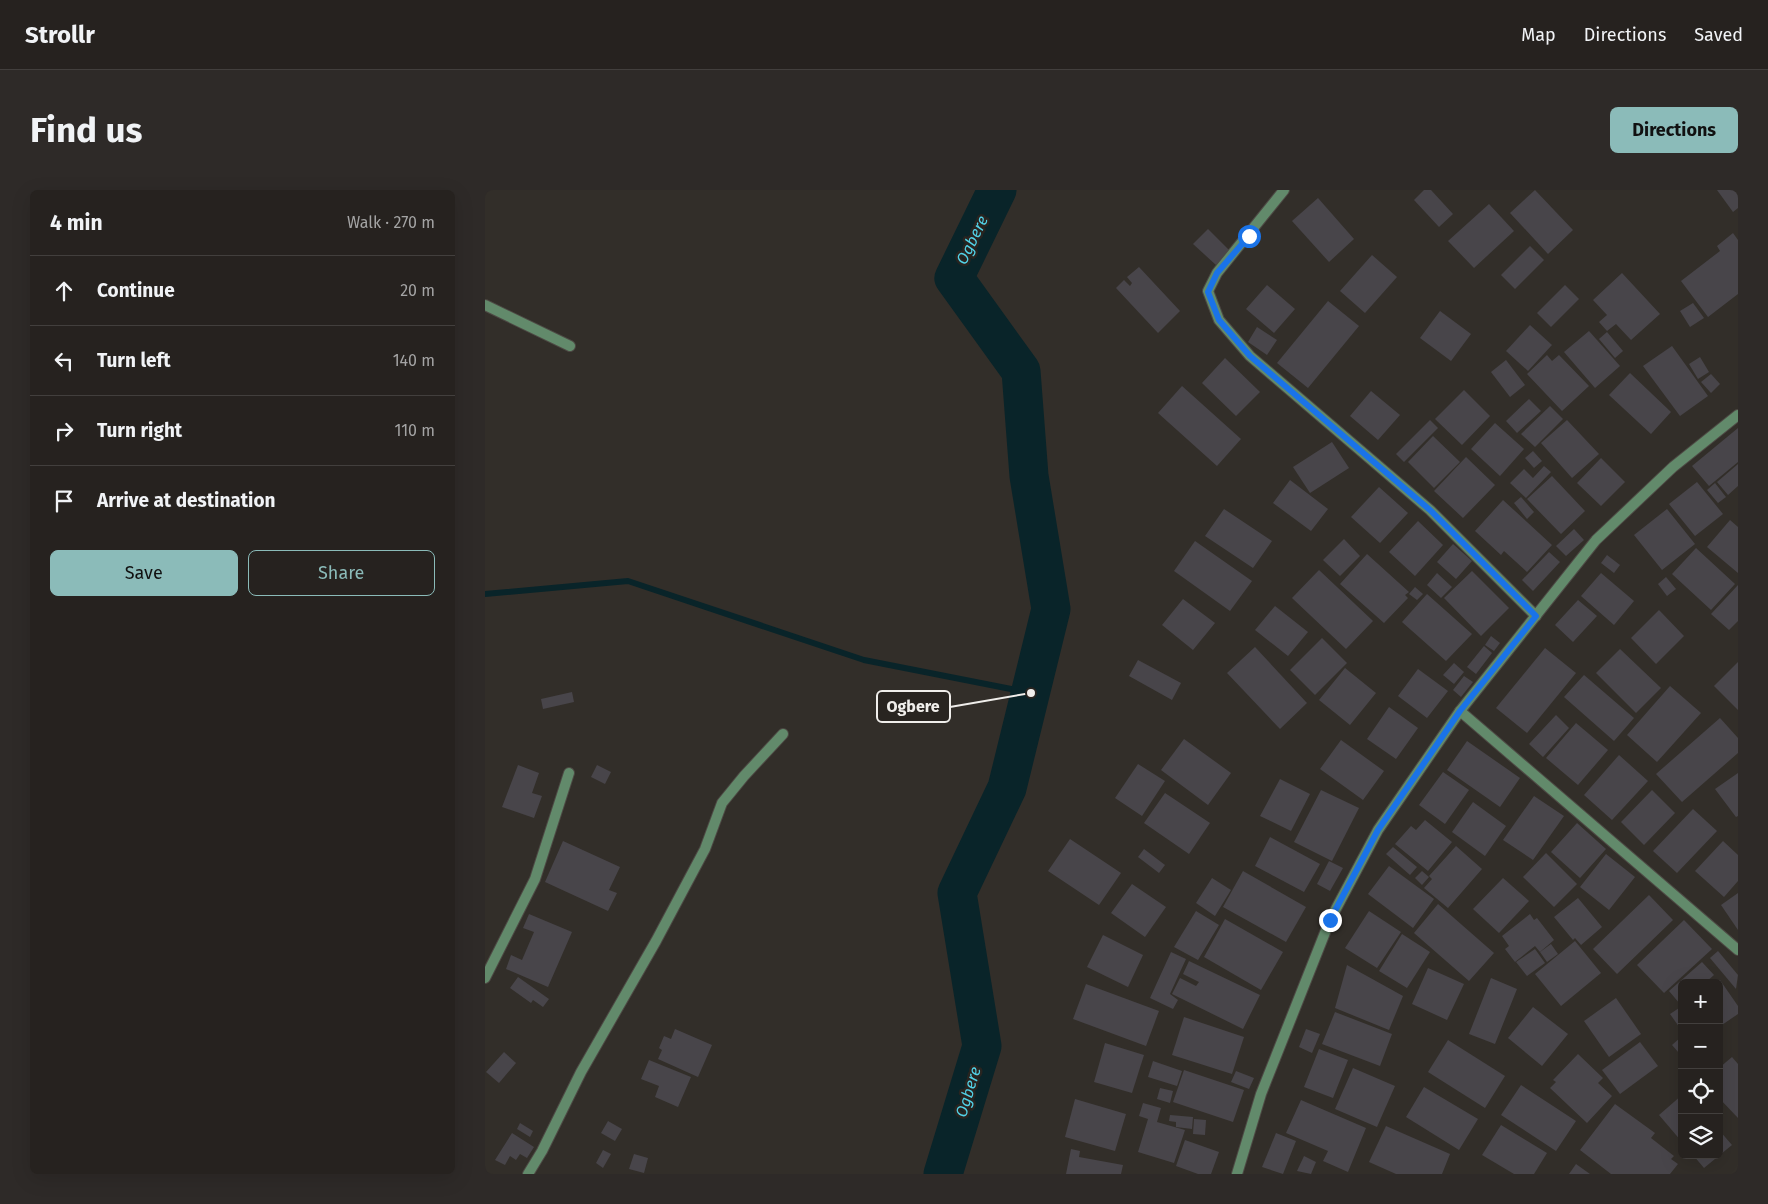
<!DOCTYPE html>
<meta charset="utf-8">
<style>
:root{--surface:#26221f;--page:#2e2a28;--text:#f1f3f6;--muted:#a4a4a4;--line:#423f3d;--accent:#8bbbb9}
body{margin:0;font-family:"Fira Sans",sans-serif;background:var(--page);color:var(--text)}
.controls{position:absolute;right:15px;bottom:15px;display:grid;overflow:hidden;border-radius:8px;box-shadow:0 5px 20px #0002}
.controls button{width:45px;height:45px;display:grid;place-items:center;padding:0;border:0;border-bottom:1px solid var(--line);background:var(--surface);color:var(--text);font:25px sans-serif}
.stop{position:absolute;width:15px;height:15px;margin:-11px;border:4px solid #1a73e8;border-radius:50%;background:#fff}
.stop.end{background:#1a73e8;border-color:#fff;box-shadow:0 1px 5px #0008}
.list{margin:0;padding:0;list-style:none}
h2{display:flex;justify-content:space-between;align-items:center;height:65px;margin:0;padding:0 20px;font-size:21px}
h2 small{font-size:16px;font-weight:400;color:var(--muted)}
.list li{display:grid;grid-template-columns:32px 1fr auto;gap:15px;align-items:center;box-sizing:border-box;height:70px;padding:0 20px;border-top:1px solid var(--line)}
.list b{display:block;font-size:19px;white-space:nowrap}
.list em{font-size:16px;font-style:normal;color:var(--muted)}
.actions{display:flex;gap:10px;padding:15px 20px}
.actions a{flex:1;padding:11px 0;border:1px solid var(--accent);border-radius:8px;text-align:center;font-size:18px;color:var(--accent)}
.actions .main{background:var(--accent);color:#111}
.icon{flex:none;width:28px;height:28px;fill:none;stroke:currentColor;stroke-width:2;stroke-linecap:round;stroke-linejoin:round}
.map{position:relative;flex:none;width:1253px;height:984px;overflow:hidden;border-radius:8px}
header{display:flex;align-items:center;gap:30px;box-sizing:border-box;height:70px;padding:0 25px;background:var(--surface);border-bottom:1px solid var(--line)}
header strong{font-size:24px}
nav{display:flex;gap:28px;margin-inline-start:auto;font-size:18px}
.intro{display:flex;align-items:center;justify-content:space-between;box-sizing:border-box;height:120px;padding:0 30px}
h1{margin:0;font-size:35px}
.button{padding:12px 22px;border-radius:8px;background:var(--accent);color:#111;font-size:18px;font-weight:700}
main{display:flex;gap:30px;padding:0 30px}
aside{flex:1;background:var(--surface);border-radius:8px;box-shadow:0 5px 20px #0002}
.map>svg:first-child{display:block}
</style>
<header>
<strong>Strollr</strong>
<nav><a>Map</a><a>Directions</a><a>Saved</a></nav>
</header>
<div class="intro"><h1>Find us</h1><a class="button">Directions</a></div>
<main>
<aside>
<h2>4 min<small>Walk · 270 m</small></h2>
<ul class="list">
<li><svg class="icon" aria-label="ahead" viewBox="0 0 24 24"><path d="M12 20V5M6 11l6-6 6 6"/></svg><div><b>Continue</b></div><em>20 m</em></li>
<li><svg class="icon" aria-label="left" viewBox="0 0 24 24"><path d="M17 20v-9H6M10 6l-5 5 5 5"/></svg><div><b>Turn left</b></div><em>140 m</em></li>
<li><svg class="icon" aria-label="right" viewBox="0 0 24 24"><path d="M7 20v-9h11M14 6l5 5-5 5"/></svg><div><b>Turn right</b></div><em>110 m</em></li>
<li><svg class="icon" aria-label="arrive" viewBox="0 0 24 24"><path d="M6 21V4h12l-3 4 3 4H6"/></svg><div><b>Arrive at destination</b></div></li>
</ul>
<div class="actions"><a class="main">Save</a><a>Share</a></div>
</aside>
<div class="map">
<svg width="1253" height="984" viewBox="0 0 1253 984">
<rect width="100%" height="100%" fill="#322e29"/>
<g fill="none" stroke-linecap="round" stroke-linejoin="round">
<!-- stream -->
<path stroke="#092429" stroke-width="6" d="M0,404L143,391L379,470L546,503"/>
<!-- river -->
<path stroke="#092429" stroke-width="39" d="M458,984L497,856L472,703L522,598L566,419L544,286L536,181L469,88L512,0"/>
</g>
<!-- building -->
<g fill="#48454a">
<path d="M939,0H946L968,24L954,37L929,10Z"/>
<path d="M1050,0L1088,40L1063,64L1025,23Z"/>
<path d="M1232,0H1253V18L1248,22Z"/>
<path d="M833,8L869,49L844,72L807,31Z"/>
<path d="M1004,14L1029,41L989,78L963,51Z"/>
<path d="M723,39L745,61L731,75L708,54Z"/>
<path d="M1248,43L1253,50V104L1223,127L1196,91L1235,61L1232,56Z"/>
<path d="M1045,56L1059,70L1030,99L1016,85Z"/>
<path d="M887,65L912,87L880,123L855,101Z"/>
<path d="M654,77L695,121L673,143L631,98L639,90L645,96L647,93L642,87Z"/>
<path d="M1137,83L1175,124L1146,150L1131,134L1122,141L1114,132L1122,125L1108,110Z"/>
<path d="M782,95L810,119L789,143L761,119Z"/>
<path d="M1080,95L1094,109L1066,137L1052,123Z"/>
<path d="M843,111L874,136L823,198L792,173Z"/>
<path d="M1208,113L1219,128L1205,137L1195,121Z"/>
<path d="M955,121L986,144L966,171L935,148Z"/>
<path d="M1045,135L1067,155L1043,181L1021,161Z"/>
<path d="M772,137L792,150L782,165L763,152Z"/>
<path d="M1104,141L1135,176L1110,198L1079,162Z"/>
<path d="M1122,142L1138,161L1130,168L1114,149Z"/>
<path d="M1187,156L1223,206L1195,226L1158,176Z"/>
<path d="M1062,165L1067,171L1074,165L1104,196L1077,221L1042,184Z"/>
<path d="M1215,167L1224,182L1213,189L1204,174Z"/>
<path d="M740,168L775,202L751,226L717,193Z"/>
<path d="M1021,170L1040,195L1025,207L1006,182Z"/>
<path d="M1145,183L1186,222L1166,244L1124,205Z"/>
<path d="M1226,184L1235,194L1226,203L1216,192Z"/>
<path d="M697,196L756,249L732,276L673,223Z"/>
<path d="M979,200L1005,226L977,255L950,229Z"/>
<path d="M886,201L915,225L893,250L865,226Z"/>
<path d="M1044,209L1056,221L1032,243L1021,231Z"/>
<path d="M1065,216L1078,229L1050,257L1036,244Z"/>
<path d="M945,230L953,238L919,272L911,264Z"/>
<path d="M1082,230L1114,264L1087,288L1056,253Z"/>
<path d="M1010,233L1039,259L1015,286L986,259Z"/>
<path d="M1253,238V272L1224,296L1207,276Z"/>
<path d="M948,246L975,272L949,298L923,272Z"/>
<path d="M847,252L864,278L825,303L808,277Z"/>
<path d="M1048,261L1057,271L1049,278L1040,268Z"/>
<path d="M981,267L1010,295L978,328L949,301Z"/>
<path d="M1116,268L1140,292L1116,316L1092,293Z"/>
<path d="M1253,274V296L1243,305L1232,292Z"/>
<path d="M1059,276L1066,282L1041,308L1025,293L1039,279L1048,288Z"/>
<path d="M1067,286L1100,321L1076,344L1042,309Z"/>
<path d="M805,290L843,319L826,341L788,313Z"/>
<path d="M1212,292L1238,324L1210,346L1184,314Z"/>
<path d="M1230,293L1241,307L1233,313L1222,300Z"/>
<path d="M894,297L923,323L895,353L866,327Z"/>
<path d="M1036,307L1049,322L1042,329L1029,313Z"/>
<path d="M1018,310L1067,355L1042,382L1019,361L1016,365L990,341Z"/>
<path d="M739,319L787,351L768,378L720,346Z"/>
<path d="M1182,319L1210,354L1177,380L1149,345Z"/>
<path d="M1245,330L1253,337V383L1222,357Z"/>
<path d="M933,331L958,355L930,386L904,362Z"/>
<path d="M1089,339L1099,350L1081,366L1071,356Z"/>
<path d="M859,349L875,366L855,386L838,370Z"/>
<path d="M710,351L767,391L745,421L689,381Z"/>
<path d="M968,354L987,371L971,389L952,372Z"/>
<path d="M1211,358L1250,394L1226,420L1187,384Z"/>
<path d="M1064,362L1075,372L1048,401L1037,390Z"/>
<path d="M882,364L924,402L920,405L923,408L899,433L855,394Z"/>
<path d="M1122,365L1135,375L1129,383L1116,373Z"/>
<path d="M834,380L888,431L861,459L807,408Z"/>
<path d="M987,381L1024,418L996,446L959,408Z"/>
<path d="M952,383L967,397L956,408L942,395Z"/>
<path d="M1116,383L1149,411L1129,435L1096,406Z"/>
<path d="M1181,387L1191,399L1182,406L1173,394Z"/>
<path d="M1253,395V431L1244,440L1226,424Z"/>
<path d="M930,397L938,404L932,410L924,404Z"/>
<path d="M942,404L987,444L961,471L917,432Z"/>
<path d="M698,409L730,433L708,460L677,435Z"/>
<path d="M1093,410L1112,426L1088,452L1070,435Z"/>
<path d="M790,416L823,442L803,466L770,440Z"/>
<path d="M1174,420L1199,446L1171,474L1146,448Z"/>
<path d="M1006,446L1015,453L1009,461L1000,455Z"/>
<path d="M837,448L862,473L830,505L805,480Z"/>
<path d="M999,456L1007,463L991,484L982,477Z"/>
<path d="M770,457L822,513L795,539L742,483Z"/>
<path d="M1060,458L1091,483L1042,543L1011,518Z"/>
<path d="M1135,459L1176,498L1151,523L1111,483Z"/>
<path d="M653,470L696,493L687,510L644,486Z"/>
<path d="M1253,472V520L1229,496Z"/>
<path d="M969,473L979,482L969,494L958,485Z"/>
<path d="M860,478L891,503L865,535L834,510Z"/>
<path d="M933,479L963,501L942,528L913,506Z"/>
<path d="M1099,485L1149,528L1129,551L1079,507Z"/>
<path d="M979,486L988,492L976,507L968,500Z"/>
<path d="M1185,496L1216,523L1172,572L1142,545Z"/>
<path d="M87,502L89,512L58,519L56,509Z"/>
<path d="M904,517L933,538L911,569L882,549Z"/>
<path d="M1071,525L1084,538L1058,567L1044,554Z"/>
<path d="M1235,528L1253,548V563L1197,612L1171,584Z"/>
<path d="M1091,533L1123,560L1093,595L1061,568Z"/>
<path d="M699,549L746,583L723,615L676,580Z"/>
<path d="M856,550L899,581L878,610L835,579Z"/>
<path d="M982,551L1035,588L1015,617L962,580Z"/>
<path d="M1134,565L1163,591L1127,630L1099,605Z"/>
<path d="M653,574L680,591L657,626L630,608Z"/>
<path d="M33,575L54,583L47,603L57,606L49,628L17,617Z"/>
<path d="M112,575L126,582L120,594L106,587Z"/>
<path d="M958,582L984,600L960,634L934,615Z"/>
<path d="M1253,583V626L1251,627L1230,599Z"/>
<path d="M795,589L825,604L806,641L775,626Z"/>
<path d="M836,600L874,618L847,671L809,652Z"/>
<path d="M1167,600L1190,623L1159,655L1136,632Z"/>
<path d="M680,603L725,633L704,664L659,633Z"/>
<path d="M1049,606L1079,626L1048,670L1018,650Z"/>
<path d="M988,612L1021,636L1000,666L967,642Z"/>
<path d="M1208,619L1232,641L1192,683L1168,661Z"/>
<path d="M940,630L967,652L943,681L910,654L926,636L931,640Z"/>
<path d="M1092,633L1121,659L1095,688L1066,662Z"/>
<path d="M785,647L835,674L819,702L770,676Z"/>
<path d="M585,649L636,683L614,715L563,681Z"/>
<path d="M78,651L135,677L124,700L132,703L123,721L60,692Z"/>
<path d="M1238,651L1253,665V691L1239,707L1210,681Z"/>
<path d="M971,656L997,679L963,718L939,698L947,689L944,686Z"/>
<path d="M908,657L932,677L925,685L901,664Z"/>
<path d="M659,659L680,675L674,683L653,667Z"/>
<path d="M1061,663L1092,694L1069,717L1038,687Z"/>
<path d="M1121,664L1150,687L1124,720L1095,697Z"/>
<path d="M844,671L858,678L845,701L832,694Z"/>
<path d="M904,676L949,709L928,738L883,704Z"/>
<path d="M758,681L821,717L801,752L738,717Z"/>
<path d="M937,681L944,687L937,695L930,688Z"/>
<path d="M727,688L746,700L730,726L711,713Z"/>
<path d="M1018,688L1044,711L1014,743L988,719Z"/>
<path d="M647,694L681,717L660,747L626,723Z"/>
<path d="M1253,703V740L1236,715Z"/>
<path d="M1164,705L1188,730L1132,784L1108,759Z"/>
<path d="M1093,708L1117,737L1096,755L1090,748L1088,750L1069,727Z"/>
<path d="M953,714L1009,763L984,791L929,743Z"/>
<path d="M711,721L734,735L713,770L689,757Z"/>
<path d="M884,721L916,742L892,778L860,758Z"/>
<path d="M44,724L87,742L63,797L21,779L26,765L37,770L49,742L38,738Z"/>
<path d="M1045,724L1049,730L1052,728L1069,750L1055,762L1050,756L1030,772L1020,759L1024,756L1017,746Z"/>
<path d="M740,729L798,762L776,800L719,767Z"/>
<path d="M1199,730L1227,759L1179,803L1152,775Z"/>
<path d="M917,744L945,762L922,798L894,781Z"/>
<path d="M618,745L658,765L643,797L602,777Z"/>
<path d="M1090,751L1116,783L1076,816L1050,784Z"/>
<path d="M1066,754L1073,764L1062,772L1055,762Z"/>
<path d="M1050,759L1060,773L1042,786L1031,772Z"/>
<path d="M1233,761L1253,785L1251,799L1225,768Z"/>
<path d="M686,762L701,769L685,804L693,810L688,819L665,808Z"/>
<path d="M704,771L775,805L758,839L687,804L695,788L711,796L714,792L698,784Z"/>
<path d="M1217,772L1229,785L1220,793H1197L1195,814L1184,801Z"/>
<path d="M862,775L918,806L904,840L850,818Z"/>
<path d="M943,778L979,794L962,830L927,814Z"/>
<path d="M33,787L64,809L58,817L48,810L46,813L25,798Z"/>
<path d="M1006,788L1032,799L1010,854L984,844Z"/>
<path d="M1235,790L1253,816V824L1234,837V793H1231Z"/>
<path d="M601,794L674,821L661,856L588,829Z"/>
<path d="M1131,808L1156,844L1124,867L1099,831Z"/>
<path d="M1197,816V841L1185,824Z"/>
<path d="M1048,817L1083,844L1057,876L1023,848Z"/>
<path d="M850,822L907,844L895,876L837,854Z"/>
<path d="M699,827L759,847L747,884L687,865Z"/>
<path d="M190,839L227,855L213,887L173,869L177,860L174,858L179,846L186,849Z"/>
<path d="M821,839L835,844L827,863L814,857Z"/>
<path d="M1196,847L1197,861L1194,863L1187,855Z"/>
<path d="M963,850L1020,886L1000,918L943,882Z"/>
<path d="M1155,852L1173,876L1135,904L1117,880Z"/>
<path d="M620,853L659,865L647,903L609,892Z"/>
<path d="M834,859L863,870L848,908L819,897Z"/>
<path d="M19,862L31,873L14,893L1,882Z"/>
<path d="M1093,864L1118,888L1113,893L1127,906L1102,933L1065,898L1071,892L1068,890Z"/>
<path d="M1247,867L1253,874V928L1234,908V878Z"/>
<path d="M164,870L206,887L193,917L170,907L174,896L156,889Z"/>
<path d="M668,871L697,881L692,896L663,887Z"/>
<path d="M868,878L910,896L892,937L850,919Z"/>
<path d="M699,880L759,900L748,932L688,912Z"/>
<path d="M751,881L769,888L764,899L746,892Z"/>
<path d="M1036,895L1091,931L1071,961L1016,925Z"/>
<path d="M939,897L993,929L974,960L921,927Z"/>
<path d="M675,898L688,901L685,913L672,909Z"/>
<path d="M1197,905V952L1174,925Z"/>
<path d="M590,909L641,924L630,961L580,947Z"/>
<path d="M816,910L881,938L863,982L838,971L843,961L801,943Z"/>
<path d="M658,913L676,918L672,932L700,940L689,973L653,962L663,929L654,926Z"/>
<path d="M1130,914L1170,943L1166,948L1189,966L1186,969L1193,974L1185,984H1126L1095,960Z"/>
<path d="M685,925L708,927L707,939L691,937V932L684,931Z"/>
<path d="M709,929L721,930L720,945L708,944Z"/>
<path d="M123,931L137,939L130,951L116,943Z"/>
<path d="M35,933L48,941L45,947L32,939Z"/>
<path d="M1016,935L1062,963L1049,984H1029L997,965Z"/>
<path d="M901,936L965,964L957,984H911L884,972Z"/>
<path d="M1234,940L1247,955L1219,978L1208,965H1234Z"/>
<path d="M27,943L49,957L42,968L35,964L31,970L25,966L20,975L10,970Z"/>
<path d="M791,943L811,951L798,984L777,977Z"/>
<path d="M700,950L734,962L726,984H713L691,976Z"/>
<path d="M586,959L595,961L594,967L638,975L636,984H581Z"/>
<path d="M118,960L126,964L118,978L111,973Z"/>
<path d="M149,964L163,968L159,983L144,979Z"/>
<path d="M819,966L831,972L826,984L812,981Z"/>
<path d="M1091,974L1105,984H1084Z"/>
</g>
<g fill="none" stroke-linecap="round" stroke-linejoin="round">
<!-- service casing -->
<g stroke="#4d4944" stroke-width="12">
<g id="service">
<path d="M0,788L50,689L84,583"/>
<path d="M43,984L57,961L96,882L171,751L220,659L237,613L259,586L298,544"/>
</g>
</g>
<!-- minor casing -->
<g stroke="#4d4944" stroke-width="12">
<g id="minor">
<path d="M799,0L732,83L723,101L734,130L765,166L945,320L1051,426"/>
<path d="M0,115L85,156"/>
<path d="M975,521L1253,760"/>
</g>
</g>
<!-- tertiary casing -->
<g stroke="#4d4944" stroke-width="12">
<path id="tertiary" d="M752,984L776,904L845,730L893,640L975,521L1111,350L1188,277L1253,225"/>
</g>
<!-- service -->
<use href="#service" stroke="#628a6b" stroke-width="10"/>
<!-- minor -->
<use href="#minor" stroke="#628a6b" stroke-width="10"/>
<!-- tertiary -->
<use href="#tertiary" stroke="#628a6b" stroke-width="10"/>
</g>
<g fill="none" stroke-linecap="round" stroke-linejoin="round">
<!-- route -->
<path stroke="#1a73e8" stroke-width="6" d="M764,46L732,83L723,102L734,130L765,166L945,320L1051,426L975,521L893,640L845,730"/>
</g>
<g text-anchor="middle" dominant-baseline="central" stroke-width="5" stroke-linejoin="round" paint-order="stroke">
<!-- water labels -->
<g font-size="16" font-style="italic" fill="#52d2e7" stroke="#282420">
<text transform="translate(487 50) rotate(-64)">Ogbere</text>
<text transform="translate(483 902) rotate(-73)">Ogbere</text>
</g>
</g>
<!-- callouts -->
<path fill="none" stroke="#f0eeeb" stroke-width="2" d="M546 503L465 517"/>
<circle fill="#f0eeeb" stroke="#282420" stroke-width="2" cx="546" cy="503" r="5"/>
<rect fill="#282420" stroke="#f0eeeb" stroke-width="2" x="392" y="501" width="73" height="31" rx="5"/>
<g font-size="16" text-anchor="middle" font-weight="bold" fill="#f0eeeb">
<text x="428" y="522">Ogbere</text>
</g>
</svg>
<div class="controls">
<button>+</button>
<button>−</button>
<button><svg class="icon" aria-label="locate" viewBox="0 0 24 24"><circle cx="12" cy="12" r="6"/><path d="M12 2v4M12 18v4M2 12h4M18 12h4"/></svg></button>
<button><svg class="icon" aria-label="layers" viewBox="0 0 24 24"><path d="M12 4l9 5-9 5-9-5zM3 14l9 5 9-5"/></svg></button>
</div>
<div class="stop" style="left:764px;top:46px"></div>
<div class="stop end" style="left:845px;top:730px"></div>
</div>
</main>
